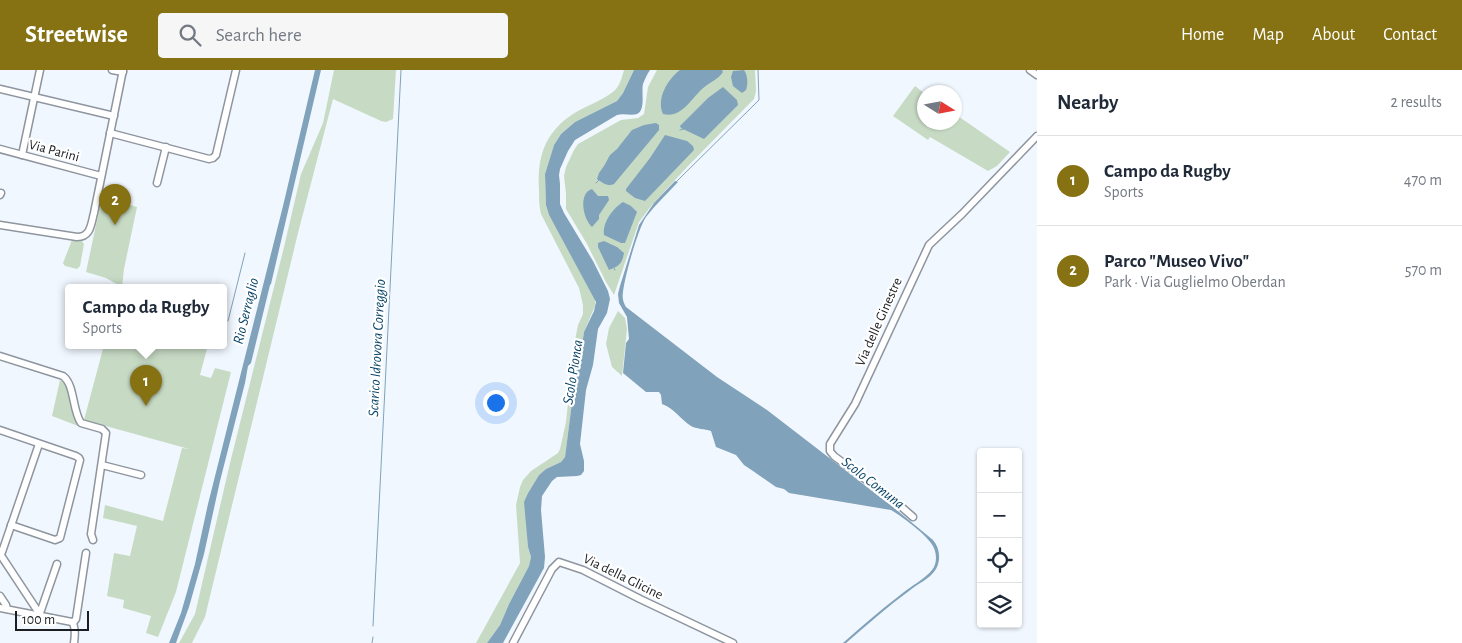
<!DOCTYPE html>
<meta charset="utf-8">
<style>
:root{--surface:#fff;--page:#f6f6f7;--text:#1f2937;--muted:#747a83;--line:#e0e1e3;--accent:#867213}
body{margin:0;font-family:"Alegreya Sans",sans-serif;background:var(--page);color:var(--text)}
.controls{position:absolute;right:15px;bottom:15px;display:grid;overflow:hidden;border-radius:5px;box-shadow:0 1px 4px #0004}
.controls button{width:45px;height:45px;display:grid;place-items:center;padding:0;border:0;border-bottom:1px solid var(--line);background:var(--surface);color:var(--text);font:25px sans-serif}
.compass{position:absolute;left:917px;top:15px;width:45px;height:45px;border-radius:50%;background:var(--surface);box-shadow:0 1px 4px #0004;rotate:101deg}
.scale{position:absolute;left:15px;bottom:12px;width:74px;box-sizing:border-box;padding-left:5px;border:2px solid #1c1e22;border-top:0;font-size:14px;line-height:18px;white-space:nowrap;color:#1c1e22;-webkit-text-stroke:4px #fff;paint-order:stroke}
.you{position:absolute;left:495px;top:332px;width:18px;height:18px;margin:-12px;border:4px solid #fff;border-radius:50%;background:#1a73e8;box-shadow:0 0 0 8px #1a73e833}
.badge{display:grid;place-items:center;width:32px;height:32px;border-radius:50%;background:var(--accent);color:#fff;font-size:16px;font-weight:700}
.pin{position:absolute;translate:-50% -41px;filter:drop-shadow(0 1px 2px #0008)}
.pin::after{content:'';position:absolute;top:26px;width:18px;height:15px;background:inherit;clip-path:polygon(0 0,100% 0,50% 100%)}
.popup{position:absolute;left:65px;top:214px;width:162px;height:65px;box-sizing:border-box;display:grid;place-content:center;border-radius:5px;background:var(--surface);filter:drop-shadow(0 1px 4px #0005);font-size:16px;white-space:nowrap;color:var(--muted)}
.popup b{font-size:19px;color:var(--text)}
.popup::after{content:'';position:absolute;left:50%;top:100%;margin-left:-10px;border:10px solid transparent;border-top-color:var(--surface)}
.list{margin:0;padding:0;list-style:none}
h2{display:flex;justify-content:space-between;align-items:center;height:65px;margin:0;padding:0 20px;font-size:21px}
h2 small{font-size:16px;font-weight:400;color:var(--muted)}
.list li{display:grid;grid-template-columns:32px 1fr auto;gap:15px;align-items:center;box-sizing:border-box;height:90px;padding:0 20px;border-top:1px solid var(--line)}
.list b{display:block;font-size:19px;white-space:nowrap}
.list p{margin:0;font-size:16px;white-space:nowrap;color:var(--muted)}
.list em{font-size:16px;font-style:normal;color:var(--muted)}
.icon{flex:none;width:28px;height:28px;fill:none;stroke:currentColor;stroke-width:2;stroke-linecap:round;stroke-linejoin:round}
.map{position:relative;flex:none;width:1037px;height:573px;overflow:hidden}
header{display:flex;align-items:center;gap:30px;box-sizing:border-box;height:70px;padding:0 25px;background:var(--accent);color:#fff}
header strong{font-size:24px}
nav{display:flex;gap:28px;margin-inline-start:auto;font-size:18px}
.search{width:350px;height:45px;background:var(--page);display:flex;align-items:center;gap:12px;box-sizing:border-box;padding:0 18px;border-radius:5px;color:var(--muted);font-size:19px}
main{display:flex}
aside{flex:1;background:var(--surface)}
.map>svg:first-child{display:block}
</style>
<header>
<strong>Streetwise</strong>
<div class="search"><svg class="icon" aria-label="search" viewBox="0 0 24 24"><circle cx="10" cy="10" r="6"/><path d="M15 15l6 6"/></svg>Search here</div>
<nav><a>Home</a><a>Map</a><a>About</a><a>Contact</a></nav>
</header>
<main>
<div class="map">
<svg width="1037" height="573" viewBox="0 0 1037 573">
<rect width="100%" height="100%" fill="#f1f7ff"/>
<!-- green -->
<g fill="#c7dbc4">
<path d="M334,0H396L393,49L386,52L381,51L333,29L298,163L205,547L192,573H179L195,544L230,393L284,177L301,104L323,53Z"/>
<path d="M624,0H634L623,23L617,31L575,52L561,64L554,75L545,104L546,135L549,145L595,228V236L584,262L580,289L574,317L565,387L561,392L546,399L539,405L528,423L525,432L528,477L531,487L529,496L509,534L500,555L487,573H476L520,493L516,435L520,417L523,410L531,401L558,383L560,379L566,352L574,275L578,255L583,244V235L579,218L541,144C539,137 539,129 539,121C537,88 544,63 573,44C584,37 605,29 614,21C620,16 622,7 624,0Z"/>
<path d="M657,0H755L756,21L754,29L688,96L652,135L639,152L614,225L606,212L587,174L566,139V124L564,106L566,97L574,80L578,74L621,50L638,48L644,44L648,17Z"/>
<path d="M915,16L924,23V52H954L955,44L1010,82L997,96L988,101L930,67L928,70L893,46Z"/>
<path d="M102,127L137,137L124,199L122,217L106,208L86,202Z"/>
<path d="M72,170L82,171L84,174L80,196L77,199L65,196L63,193Z"/>
<path d="M618,241L625,248L627,259L622,306L612,297L606,274L609,258Z"/>
<path d="M104,275H208L200,305L211,308L215,298L231,302L176,522L158,567L146,563L151,546L123,538L124,530L107,526L114,483L130,486L137,456L103,448L105,435L163,451L182,378L189,379L84,350Z"/>
<path d="M60,310C72,316 70,344 78,356L52,346Z"/>
</g>
<!-- water -->
<g fill="#80a2bb">
<path d="M315,0H321L271,214L270,215L251,293L248,296L245,313L220,411L204,484L189,537L177,570L176,573H169L181,543L195,494L208,434L283,136Z"/>
<path d="M634,0H650C647,4 645,9 643,14C641,22 646,40 637,44C631,46 624,43 617,45L575,70L568,81L560,99L559,105L560,114V134L564,143L593,191L608,221L610,229L607,243L598,259L593,295L586,320L580,374L584,391V401L581,405L577,406L557,407L552,411L542,426L541,440L545,487L544,498L503,573H487L500,555L509,534L529,496L531,487L528,477L524,432L528,423L539,405L546,399L561,392L565,387L574,317L580,289L584,262L594,241L596,232L549,145L546,135L545,104L554,75L561,64L575,52L617,31L623,23Z"/>
<path d="M680,0H722L723,2C718,10 708,13 702,19C691,29 681,49 663,44C656,28 668,9 680,0Z"/>
<path d="M744,0C748,6 748,14 746,20L742,23L733,16L731,7L733,1Z"/>
<path d="M723,17L737,30L738,35L704,69L681,58L680,56L708,28Z"/>
<path d="M656,53L659,55V60L614,114C608,117 603,113 597,109L599,103L604,96L610,85L617,79L632,60L644,55Z"/>
<path d="M665,65L687,71L693,76L694,80L645,131L635,128L626,121V119L650,88Z"/>
<path d="M675,111L678,112C668,123 656,134 646,147C638,159 625,205 623,222C622,227 623,232 626,237L717,307L767,340L893,437L933,470C940,478 941,490 936,499C930,509 917,514 909,521C887,537 867,555 846,573H843C861,557 879,541 899,526C907,519 926,508 932,500C936,495 937,488 935,481C933,469 903,447 891,440L789,423L784,419L776,417L753,401L744,395L736,385L716,377L711,361C705,359 696,359 691,356C680,349 675,339 662,334L661,325L659,322H646L623,303L626,273L629,269L627,247L619,233L618,224L620,216L639,155L654,133Z"/>
<path d="M592,119L598,126H608L609,130L599,145V149L592,157C583,149 578,123 592,119Z"/>
<path d="M623,132L631,136L637,142L625,173H621L604,165C602,153 613,138 623,132Z"/>
<path d="M604,171L617,177L624,183C622,194 619,196 609,200L598,177V173Z"/>
</g>
<g fill="none" stroke-linecap="round" stroke-linejoin="round">
<!-- stream -->
<g stroke="#80a2bb" stroke-width="1">
<path d="M680,60L684,59"/>
<path d="M676,112L759,30L758,0"/>
<path d="M596,113L600,109"/>
<path d="M613,196L615,200"/>
<path d="M228,251L245,183"/>
<path d="M373,556L401,0"/>
<path d="M372,573L373,567"/>
</g>
<!-- minor casing -->
<g stroke="#8f959e" stroke-width="9">
<g id="minor">
<path d="M112,0L123,2"/>
<path d="M1030,0L1037,5"/>
<path d="M0,19L114,46"/>
<path d="M110,63L209,89L213,88L216,85L236,0"/>
<path d="M0,79L101,106"/>
<path d="M22,85L40,0"/>
<path d="M157,113L166,77"/>
<path d="M0,125L1,123"/>
<path d="M0,155L77,167C91,167 91,154 94,143L123,0"/>
<path d="M0,286L63,306C75,315 72,340 81,353L102,359L106,363L91,464L93,470"/>
<path d="M0,360L76,386L79,388L80,390L60,468L55,470L11,455"/>
<path d="M102,395L141,405"/>
<path d="M913,447L897,433L834,386L830,381V374L855,334L929,175L962,144L1037,66"/>
<path d="M0,484L37,540L39,546"/>
<path d="M0,485L2,482L39,374"/>
<path d="M0,526L6,535L7,539"/>
<path d="M0,538L72,552C76,557 75,566 74,573"/>
<path d="M39,546L57,494"/>
<path d="M73,553L76,549L86,483"/>
<path d="M513,573L552,499L559,492L583,500L640,529L733,573"/>
</g>
</g>
<!-- minor -->
<use href="#minor" stroke="#fff" stroke-width="6"/>
</g>
<g text-anchor="middle" dominant-baseline="central" stroke-width="4.5" stroke-linejoin="round" paint-order="stroke">
<!-- street labels -->
<g font-size="14" fill="#1c1e22" stroke="#fff">
<text transform="translate(54 81) rotate(15)">Via Parini</text>
<text transform="translate(879 252) rotate(-66)">Via delle Ginestre</text>
<text transform="translate(623 507) rotate(26)">Via della Glicine</text>
</g>
<!-- water labels -->
<g font-size="15" font-style="italic" fill="#064266" stroke="#fff">
<text transform="translate(246 241) rotate(-76)">Rio Serraglio</text>
<text transform="translate(377 278) rotate(-87)">Scarico Idrovora Correggio</text>
<text transform="translate(573 302) rotate(-81)">Scolo Pionca</text>
<text transform="translate(873 413) rotate(38)">Scolo Comuna</text>
</g>
</g>
</svg>
<div class="controls">
<button>+</button>
<button>−</button>
<button><svg class="icon" aria-label="locate" viewBox="0 0 24 24"><circle cx="12" cy="12" r="6"/><path d="M12 2v4M12 18v4M2 12h4M18 12h4"/></svg></button>
<button><svg class="icon" aria-label="layers" viewBox="0 0 24 24"><path d="M12 4l9 5-9 5-9-5zM3 14l9 5 9-5"/></svg></button>
</div>
<svg class="compass" viewBox="-18 -18 36 36"><path d="M0-13l5 13h-10z" fill="#e53935"/><path d="M0 13l5-13h-10z" fill="#747a83"/></svg>
<div class="scale">100 m</div>
<div class="you"></div>
<div class="pin badge" style="left:146px;top:336px">1</div>
<div class="popup"><b>Campo da Rugby</b>Sports</div>
<div class="pin badge" style="left:115px;top:155px">2</div>
</div>
<aside>
<h2>Nearby<small>2 results</small></h2>
<ul class="list">
<li><span class="badge">1</span><div><b>Campo da Rugby</b><p>Sports</p></div><em>470 m</em></li>
<li><span class="badge">2</span><div><b>Parco &quot;Museo Vivo&quot;</b><p>Park · Via Guglielmo Oberdan</p></div><em>570 m</em></li>
</ul>
</aside>
</main>
